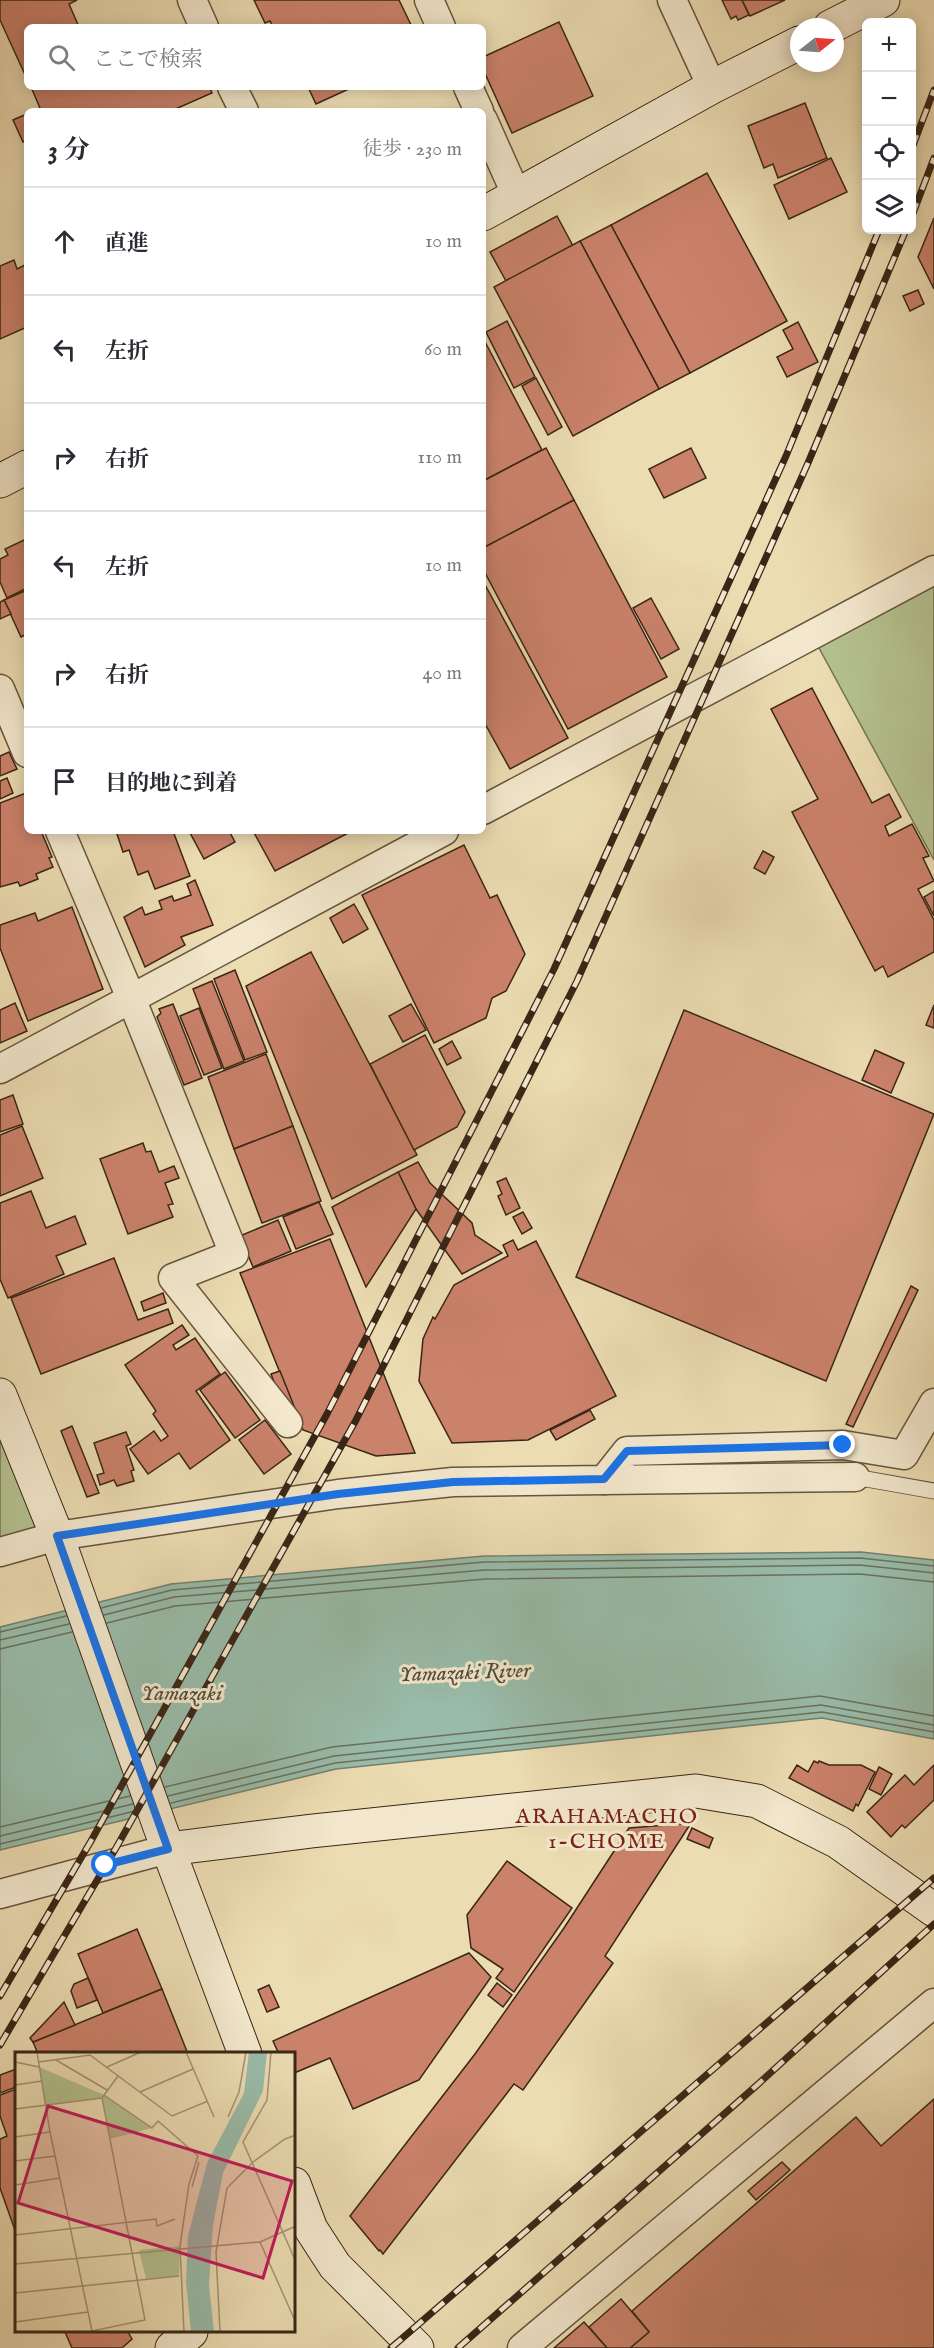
<!DOCTYPE html>
<html lang="ja">
<meta charset="utf-8">
<style>
:root{--surface:#fff;--page:#f7f7f7;--text:#2b2b33;--muted:#7c7c81;--line:#e1e1e2}
body{margin:0;font-family:"IM FELL English","Noto Serif JP",serif;background:var(--page);color:var(--text)}
.controls{position:absolute;right:18px;top:18px;display:grid;overflow:hidden;border-radius:9px;box-shadow:0 3px 15px #0003}
.controls button{width:54px;height:54px;display:grid;place-items:center;padding:0;border:0;border-bottom:2px solid var(--line);background:var(--surface);color:var(--text);font:30px sans-serif}
.compass{position:absolute;left:790px;top:18px;width:54px;height:54px;border-radius:50%;background:var(--surface);box-shadow:0 3px 15px #0003;rotate:73deg}
.stop{position:absolute;width:18px;height:18px;margin:-14px;border:4px solid #1a73e8;border-radius:50%;background:#fff}
.stop.end{background:#1a73e8;border-color:#fff;box-shadow:0 2px 6px #0008}
.list{margin:0;padding:0;list-style:none}
h2{display:flex;justify-content:space-between;align-items:center;height:78px;margin:0;padding:0 24px;font-size:26px}
h2 small{font-size:20px;font-weight:400;color:var(--muted)}
.list li{display:grid;grid-template-columns:39px 1fr auto;gap:18px;align-items:center;box-sizing:border-box;height:108px;padding:0 24px;border-top:2px solid var(--line)}
.list b{display:block;font-size:22px;white-space:nowrap}
.list em{font-size:20px;font-style:normal;color:var(--muted)}
.icon{flex:none;width:33px;height:33px;fill:none;stroke:currentColor;stroke-width:2;stroke-linecap:round;stroke-linejoin:round}
.map{position:relative;flex:none;width:934px;height:2348px;overflow:hidden}
.search{position:absolute;background:var(--surface);box-shadow:0 3px 15px #0003;left:24px;top:24px;width:462px;height:66px;display:flex;align-items:center;gap:15px;box-sizing:border-box;padding:0 21px;border-radius:9px;color:var(--muted);font-size:22px}
.panel{position:absolute;background:var(--surface);box-shadow:0 3px 15px #0003;left:24px;top:108px;width:462px;height:726px;border-radius:9px}
.map>svg:first-child{display:block}
</style>
<div class="map">
<svg width="934" height="2348" viewBox="0 0 934 2348">
<rect width="100%" height="100%" fill="#ecdcb2"/>
<filter id="stains"><feTurbulence type="fractalNoise" baseFrequency=".00333" numOctaves="4"/><feColorMatrix values="0 0 0 0 .2 0 0 0 0 .09 0 0 0 0 .02 0 0 0 .5 -.17"/></filter>
<radialGradient id="worn" r=".72"><stop offset=".6" stop-color="#630" stop-opacity="0"/><stop offset="1" stop-color="#630" stop-opacity=".3"/></radialGradient>
<!-- green -->
<g fill="#b4c18f" stroke="#767452" stroke-width="1.5">
<path d="M934,570V860L812,635Z"/>
<path d="M0,1395L57,1536L0,1552Z"/>
</g>
<!-- water -->
<path fill="#99bcaa" stroke="#73806f" stroke-width="1.5" d="M861,1552L934,1560V1739L822,1718L336,1769L0,1850V1627L171,1584L484,1556Z"/>
<g fill="none" stroke-linecap="round" stroke-linejoin="round">
<!-- shore -->
<g stroke="#697160" stroke-width="1.5">
<path d="M101,1608L172,1590L484,1562L860,1558L934,1566"/>
<path d="M104,1615L174,1597L485,1570L860,1565L934,1573"/>
<path d="M107,1623L175,1606L485,1579L860,1574L934,1582"/>
<path d="M0,1632L66,1616"/>
<path d="M0,1640L69,1624"/>
<path d="M0,1649L72,1632"/>
<path d="M165,1787L332,1747L820,1696L934,1716"/>
<path d="M168,1796L334,1756L821,1705L934,1725"/>
<path d="M171,1803L335,1763L822,1712L934,1732"/>
<path d="M0,1827L130,1796"/>
<path d="M0,1836L133,1804"/>
<path d="M0,1844L135,1811"/>
</g>
</g>
<!-- building -->
<g fill="#cb826b" stroke="#392616" stroke-width="1.5">
<path d="M0,0H77L69,4L79,27H27V79L0,20Z"/>
<path d="M254,0H399L412,27H273L270,21L265,23Z"/>
<path d="M722,0H742L749,15L738,20L736,16L731,19Z"/>
<path d="M742,0H785L750,16Z"/>
<path d="M559,22L593,96L512,133L483,69V57Z"/>
<path d="M31,87H209L212,93L171,111H33L40,108Z"/>
<path d="M308,87H353L316,104Z"/>
<path d="M805,103L827,158L778,178L773,164L764,168L748,126Z"/>
<path d="M27,114V140L23,142L13,120Z"/>
<path d="M831,158L847,192L789,219L774,185Z"/>
<path d="M707,173L787,321L690,373L611,225Z"/>
<path d="M557,216L573,246L506,281L490,252Z"/>
<path d="M934,218V289L918,257Z"/>
<path d="M611,225L690,373L659,389L580,241Z"/>
<path d="M580,241L659,389L573,436L494,287Z"/>
<path d="M14,260L17,269L27,264V327L0,339V266Z"/>
<path d="M918,290L924,304L910,311L903,296Z"/>
<path d="M507,321L535,377L514,388L486,332Z"/>
<path d="M798,322L818,362L787,377L777,357L793,349L783,330Z"/>
<path d="M483,338L542,450L483,481Z"/>
<path d="M536,378L562,427L548,435L522,386Z"/>
<path d="M546,448L574,500L483,548V481Z"/>
<path d="M691,448L706,478L664,498L649,469Z"/>
<path d="M574,500L667,677L568,729L483,569V548Z"/>
<path d="M24,540L27,547V588L7,598L0,582V559L8,555L5,549Z"/>
<path d="M483,581L568,738L510,769L483,720Z"/>
<path d="M27,590V634L21,637L4,600Z"/>
<path d="M651,598L679,649L661,659L633,608Z"/>
<path d="M4,600L11,614L0,619V602Z"/>
<path d="M812,688L872,803L889,794L901,817L885,826L889,836L912,824L929,856L923,858L934,881L918,889L934,920V952L888,977L883,966L875,971L792,812L818,799L771,709Z"/>
<path d="M9,752L17,769L0,776V756Z"/>
<path d="M7,778L13,793L0,799V781Z"/>
<path d="M26,793L27,831H41L52,857L49,858L53,867L36,874L38,879L20,886L18,882L0,887V803Z"/>
<path d="M116,831H173L190,876L155,889L148,871L138,875L129,850L123,852Z"/>
<path d="M189,831H229L235,842L204,859Z"/>
<path d="M253,831H352L275,871Z"/>
<path d="M464,845L490,898L497,895L525,954L506,991L492,998L486,1018L434,1043L362,895Z"/>
<path d="M763,851L774,857L765,874L754,868Z"/>
<path d="M195,880L213,925L181,937L185,945L145,967L124,917L142,907L145,915L162,909L159,901L172,896L174,901L191,895L187,884Z"/>
<path d="M934,891V916L924,897Z"/>
<path d="M354,904L368,929L343,943L330,918Z"/>
<path d="M72,907L103,989L28,1021L0,948V925L35,913L38,921Z"/>
<path d="M311,952L417,1155L332,1199L246,986Z"/>
<path d="M235,970L267,1052L245,1060L214,979Z"/>
<path d="M212,981L244,1061L224,1069L193,989Z"/>
<path d="M15,1003L27,1031L0,1043V1010Z"/>
<path d="M173,1004L202,1078L184,1085L157,1017L161,1013L159,1009Z"/>
<path d="M411,1004L426,1030L403,1042L389,1016Z"/>
<path d="M934,1005V1028L926,1025Z"/>
<path d="M199,1008L222,1068L204,1075L180,1016Z"/>
<path d="M684,1010L934,1114L826,1381L576,1277Z"/>
<path d="M425,1035L465,1112L457,1127L414,1150L370,1064Z"/>
<path d="M452,1041L461,1058L447,1065L439,1049Z"/>
<path d="M875,1050L904,1063L891,1093L862,1080Z"/>
<path d="M266,1054L293,1126L234,1149L208,1077Z"/>
<path d="M13,1095L23,1124L0,1132V1100Z"/>
<path d="M22,1126L43,1178L0,1196V1135Z"/>
<path d="M293,1126L321,1201L262,1223L234,1149Z"/>
<path d="M143,1143L146,1152L151,1151L159,1172L174,1166L179,1178L165,1183L173,1204L168,1205L173,1217L128,1234L100,1159Z"/>
<path d="M418,1162L430,1183L472,1223L475,1235L502,1253L462,1274L416,1209L398,1172Z"/>
<path d="M398,1172L416,1209L366,1287L332,1207Z"/>
<path d="M506,1178L520,1208L506,1215L498,1196L502,1194L497,1182Z"/>
<path d="M31,1191L46,1228L75,1216L86,1244L56,1256L64,1274L8,1298L0,1279V1203Z"/>
<path d="M319,1202L333,1234L296,1249L283,1217Z"/>
<path d="M523,1212L532,1228L522,1234L513,1217Z"/>
<path d="M278,1220L291,1251L253,1267L240,1236Z"/>
<path d="M330,1239L415,1453L376,1456L303,1430L240,1273Z"/>
<path d="M513,1240L518,1250L536,1241L616,1396L528,1440L452,1443L419,1381L423,1339L433,1317L435,1319L454,1285L508,1256L503,1245Z"/>
<path d="M114,1258L138,1320L168,1309L173,1323L41,1374L11,1298Z"/>
<path d="M911,1286L918,1290L853,1427L846,1424Z"/>
<path d="M163,1293L166,1303L144,1311L141,1302Z"/>
<path d="M182,1325L189,1335L173,1345L176,1350L195,1338L220,1374L196,1391L230,1440L190,1469L179,1453L148,1474L130,1449L154,1431L161,1441L168,1436L153,1414L156,1411L125,1365Z"/>
<path d="M280,1371L298,1416L289,1420L271,1374Z"/>
<path d="M225,1372L260,1420L235,1438L200,1390Z"/>
<path d="M590,1410L595,1419L556,1440L550,1430Z"/>
<path d="M265,1420L291,1454L264,1474L239,1440Z"/>
<path d="M72,1426L99,1493L87,1497L61,1431Z"/>
<path d="M126,1432L131,1444L126,1446L134,1470L131,1471L134,1481L117,1486L114,1480L100,1485L97,1475L104,1473L94,1443Z"/>
<path d="M814,1761L818,1763L819,1761L829,1765H861L875,1772L858,1806L856,1804L853,1811L789,1778L797,1765L808,1772Z"/>
<path d="M934,1765V1800L905,1828L902,1825L891,1837L867,1812L905,1775L914,1785Z"/>
<path d="M879,1767L892,1774L881,1795L869,1789Z"/>
<path d="M691,1823L605,1956L613,1963L523,2090L514,2084L383,2254L380,2250L379,2251L350,2216L475,2054L564,1928L629,1828Z"/>
<path d="M692,1828L713,1838L709,1848L687,1839Z"/>
<path d="M507,1861L572,1908L514,1992L496,1978L503,1969L471,1948L467,1915Z"/>
<path d="M137,1929L162,1989L103,2013L78,1954Z"/>
<path d="M469,1953L491,1977L419,2080L353,2109L330,2058L294,2073V2054H279L273,2041Z"/>
<path d="M88,1978L97,2000L77,2008L71,1991L74,1984Z"/>
<path d="M497,1983L512,1995L503,2007L488,1995Z"/>
<path d="M269,1985L279,2007L267,2012L258,1990Z"/>
<path d="M162,1989L188,2054H38L33,2042Z"/>
<path d="M64,2002L75,2025L33,2042L30,2038Z"/>
<path d="M16,2069V2087L0,2093V2075Z"/>
<path d="M16,2089V2233L0,2188V2139L7,2136L0,2116V2095Z"/>
<path d="M934,2099V2348H630L649,2332L632,2311L856,2117L881,2146Z"/>
<path d="M782,2162L790,2170L756,2200L748,2191Z"/>
<path d="M621,2299L649,2332L630,2348H607L589,2327Z"/>
<path d="M584,2322L607,2348H554Z"/>
<path d="M65,2332H128L132,2339L122,2348H72Z"/>
</g>
<g fill="none" stroke-linecap="round" stroke-linejoin="round">
<!-- lane casing -->
<g stroke="#66543d" stroke-width="17">
<path id="lane" d="M855,1477L934,1491"/>
</g>
<!-- street casing -->
<g stroke="#66543d" stroke-width="31">
<g id="street">
<path d="M192,0L204,27"/>
<path d="M429,0L441,27"/>
<path d="M672,0L712,87"/>
<path d="M232,87L244,111"/>
<path d="M468,87L479,111"/>
<path d="M483,120L516,194"/>
<path d="M0,689L27,753"/>
<path d="M483,810L934,570"/>
<path d="M60,831L131,998L234,1254L173,1278L288,1423"/>
<path d="M0,1069L444,831"/>
<path d="M604,1480L855,1477"/>
<path d="M0,1552L57,1536L338,1494L453,1482L604,1480L627,1451L843,1445L904,1455L934,1403"/>
<path d="M0,1894L168,1849"/>
<path d="M522,2348L934,2003"/>
</g>
</g>
<!-- secondary casing -->
<g stroke="#392616" stroke-width="35">
<g id="secondary">
<path d="M830,27L883,0"/>
<path d="M483,214L712,87L799,43"/>
<path d="M0,481L27,467"/>
<path d="M0,1395L57,1536L161,1830L245,2054"/>
<path d="M168,1849L312,1831L696,1791L757,1801L838,1842L934,1910"/>
<path d="M294,2184L311,2229L335,2266L417,2348"/>
<path d="M172,2348L191,2332"/>
</g>
</g>
<!-- lane -->
<use href="#lane" stroke="#f3e8cd" stroke-width="15"/>
<!-- street -->
<use href="#street" stroke="#f3e8cd" stroke-width="28"/>
<!-- secondary -->
<use href="#secondary" stroke="#f3e8cd" stroke-width="33"/>
<!-- rail casing -->
<g stroke="#392616" stroke-width="7">
<g id="rail">
<path d="M912,148L934,90"/>
<path d="M912,216L934,158"/>
<path d="M0,1996L91,1841L327,1414L554,969L786,456L879,230"/>
<path d="M0,2045L116,1848L356,1420L577,981L808,463L906,230"/>
<path d="M391,2348L934,1878"/>
<path d="M458,2348L756,2086L934,1924"/>
</g>
</g>
<!-- rail -->
<use href="#rail" stroke="#f3e8cd" stroke-width="4.5" stroke-dasharray="14" stroke-linecap="butt"/>
</g>
<g fill="none" stroke-linecap="round" stroke-linejoin="round">
<!-- route -->
<path stroke="#1a73e8" stroke-width="8" d="M105,1865L168,1849L57,1536L338,1494L453,1482L604,1479L627,1451L843,1445"/>
</g>
<g text-anchor="middle" dominant-baseline="central" stroke-width="6" stroke-linejoin="round" paint-order="stroke">
<!-- water labels -->
<g font-size="22" font-style="italic" fill="#514c3b" stroke="#f3e8cd">
<text transform="translate(465 1673) rotate(-2)">Yamazaki River</text>
<text x="182" y="1694">Yamazaki</text>
</g>
<!-- neighbourhood labels -->
<g font-size="22" letter-spacing="1.5" fill="#7a1f14" stroke="#f3e8cd">
<text x="607" y="1817">ARAHAMACHO<tspan x="607" dy="25">1-CHOME</tspan></text>
</g>
</g>
<!-- overview -->
<g transform="translate(15 2052)">
<rect width="280" height="280" fill="#ecdcb2"/>
<path d="M24,15L89,43L137,76L95,87L87,46L30,53ZM165,194L164,224L131,227L124,198Z" fill="#b4c18f"/>
<path d="M234,0H252L248,39L208,121L198,173L194,233L199,280H176L171,230L173,184L192,111L229,41Z" fill="#99bcaa"/>
<path fill="none" stroke="#a49374" stroke-width="1.5" d="M22,0L35,80L77,279M171,0L199,65M256,0L252,48L228,90L281,210M41,8L92,38M0,10L24,15M24,10L75,3L157,64L193,49M92,15L126,0M0,33L27,29M125,40L178,17M89,43L137,76L143,69L183,104L174,132L165,194L169,280M0,57L87,46M213,65L224,40L231,0M0,85L35,80M0,109L40,104M0,133L45,126M177,135L184,110M0,183L141,167L142,174L160,167M245,190L281,271M0,212L245,190L281,174M0,241L164,224M0,270L73,260M77,279L130,268L87,46L103,24M205,280L201,200L212,136L238,110L270,87L281,83"/>
<path fill="#c2185b" fill-opacity="0.15" stroke="#c2185b" stroke-width="3" d="M33,54L277,129L248,226L3,151Z"/>
<rect width="280" height="280" fill="none" stroke="#392616" stroke-width="3"/>
</g>
<rect width="100%" height="100%" filter="url(#stains)"/>
<rect width="100%" height="100%" fill="url(#worn)"/>
</svg>
<div class="controls">
<button>+</button>
<button>−</button>
<button><svg class="icon" aria-label="locate" viewBox="0 0 24 24"><circle cx="12" cy="12" r="6"/><path d="M12 2v4M12 18v4M2 12h4M18 12h4"/></svg></button>
<button><svg class="icon" aria-label="layers" viewBox="0 0 24 24"><path d="M12 4l9 5-9 5-9-5zM3 14l9 5 9-5"/></svg></button>
</div>
<svg class="compass" viewBox="-18 -18 36 36"><path d="M0-13l5 13h-10z" fill="#e53935"/><path d="M0 13l5-13h-10z" fill="#7c7c81"/></svg>
<div class="stop" style="left:105px;top:1865px"></div>
<div class="stop end" style="left:843px;top:1445px"></div>
<div class="search"><svg class="icon" aria-label="search" viewBox="0 0 24 24"><circle cx="10" cy="10" r="6"/><path d="M15 15l6 6"/></svg>ここで検索</div>
<section class="panel">
<h2>3 分<small>徒歩 · 230 m</small></h2>
<ul class="list">
<li><svg class="icon" aria-label="ahead" viewBox="0 0 24 24"><path d="M12 20V5M6 11l6-6 6 6"/></svg><div><b>直進</b></div><em>10 m</em></li>
<li><svg class="icon" aria-label="left" viewBox="0 0 24 24"><path d="M17 20v-9H6M10 6l-5 5 5 5"/></svg><div><b>左折</b></div><em>60 m</em></li>
<li><svg class="icon" aria-label="right" viewBox="0 0 24 24"><path d="M7 20v-9h11M14 6l5 5-5 5"/></svg><div><b>右折</b></div><em>110 m</em></li>
<li><svg class="icon" aria-label="left" viewBox="0 0 24 24"><path d="M17 20v-9H6M10 6l-5 5 5 5"/></svg><div><b>左折</b></div><em>10 m</em></li>
<li><svg class="icon" aria-label="right" viewBox="0 0 24 24"><path d="M7 20v-9h11M14 6l5 5-5 5"/></svg><div><b>右折</b></div><em>40 m</em></li>
<li><svg class="icon" aria-label="arrive" viewBox="0 0 24 24"><path d="M6 21V4h12l-3 4 3 4H6"/></svg><div><b>目的地に到着</b></div></li>
</ul>
</section>
</div>
